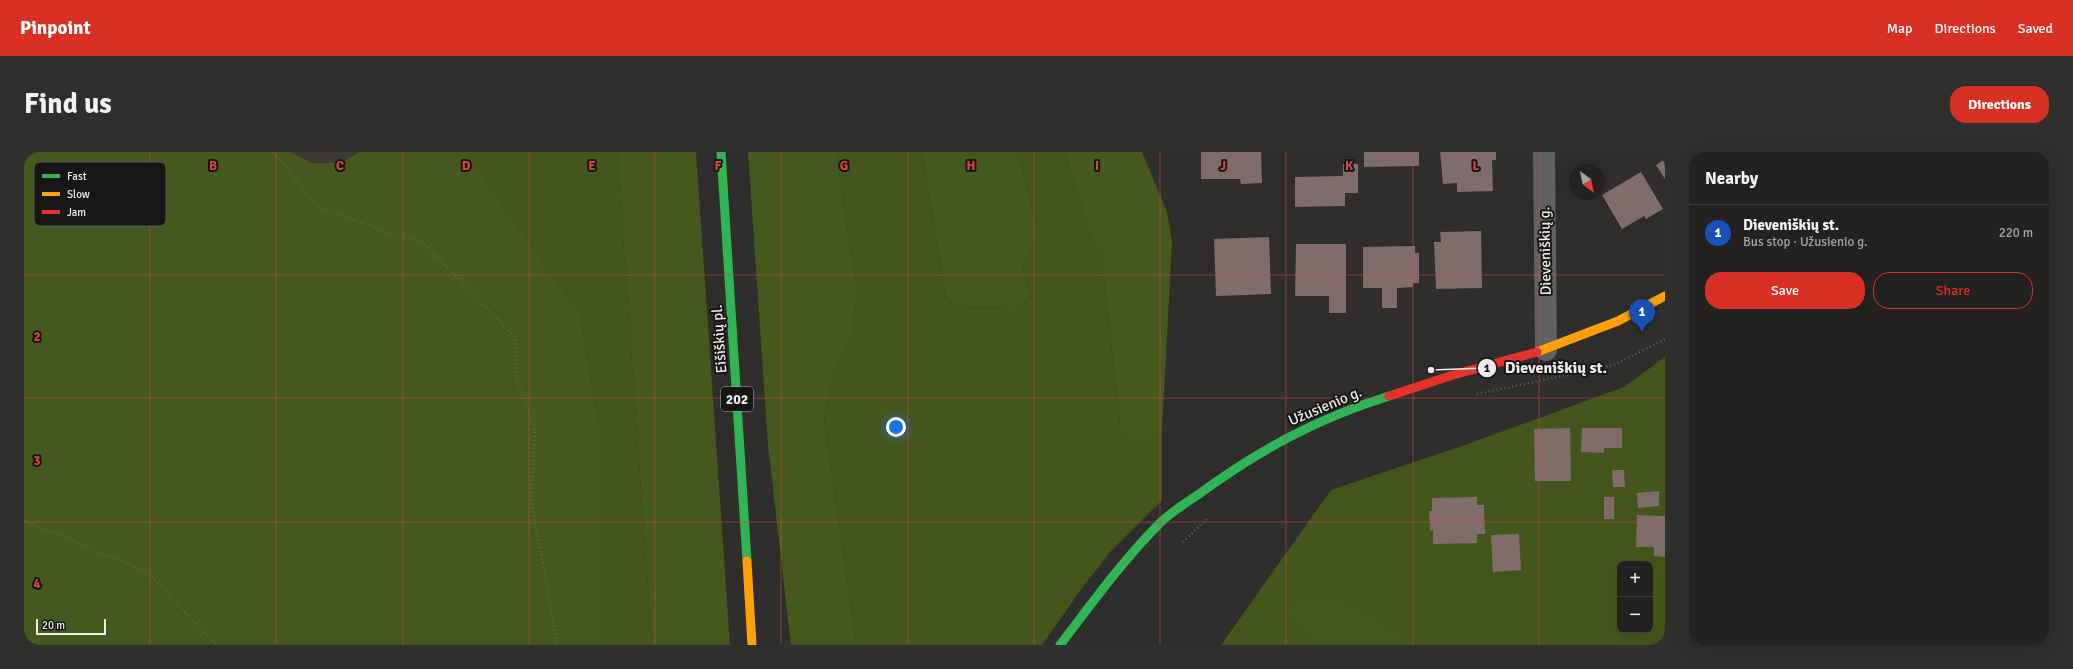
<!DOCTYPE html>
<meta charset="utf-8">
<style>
:root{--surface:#232221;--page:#2f2f2e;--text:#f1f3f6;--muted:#a3a4a5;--line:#403f3f;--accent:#d93025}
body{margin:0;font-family:Signika,sans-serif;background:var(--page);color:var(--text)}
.controls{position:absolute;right:12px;bottom:12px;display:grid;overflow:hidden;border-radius:8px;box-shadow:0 4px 16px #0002}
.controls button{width:36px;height:36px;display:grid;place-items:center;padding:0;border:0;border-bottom:1px solid var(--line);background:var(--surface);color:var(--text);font:20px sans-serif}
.compass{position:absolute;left:1545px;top:12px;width:36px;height:36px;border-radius:50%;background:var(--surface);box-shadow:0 4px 16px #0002;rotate:147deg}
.scale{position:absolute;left:12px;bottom:10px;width:70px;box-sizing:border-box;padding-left:4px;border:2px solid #eeecea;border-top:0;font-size:11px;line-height:14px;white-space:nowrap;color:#eeecea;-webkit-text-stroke:3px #171615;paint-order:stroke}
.you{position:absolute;left:872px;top:275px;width:14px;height:14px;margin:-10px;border:3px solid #fff;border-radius:50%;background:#1a73e8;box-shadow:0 0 0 6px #1a73e833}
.badge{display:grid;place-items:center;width:26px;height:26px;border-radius:50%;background:var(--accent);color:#fff;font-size:13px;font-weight:700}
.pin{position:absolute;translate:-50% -33px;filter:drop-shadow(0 1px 2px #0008)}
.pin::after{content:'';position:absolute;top:21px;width:14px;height:12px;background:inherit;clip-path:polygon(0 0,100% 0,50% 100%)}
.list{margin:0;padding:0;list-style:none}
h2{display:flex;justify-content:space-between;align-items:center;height:52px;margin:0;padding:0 16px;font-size:17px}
h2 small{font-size:13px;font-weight:400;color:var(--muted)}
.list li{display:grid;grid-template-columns:26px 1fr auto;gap:12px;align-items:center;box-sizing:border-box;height:56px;padding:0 16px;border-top:1px solid var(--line)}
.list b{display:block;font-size:15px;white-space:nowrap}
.list p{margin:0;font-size:13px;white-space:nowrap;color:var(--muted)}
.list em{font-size:13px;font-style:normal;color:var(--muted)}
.actions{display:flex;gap:8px;padding:12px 16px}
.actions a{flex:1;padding:9px 0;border:1px solid var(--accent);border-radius:16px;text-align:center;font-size:14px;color:var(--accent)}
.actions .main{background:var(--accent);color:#fff}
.map{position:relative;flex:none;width:1641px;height:493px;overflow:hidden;border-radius:16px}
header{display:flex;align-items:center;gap:24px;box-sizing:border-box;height:56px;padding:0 20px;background:var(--accent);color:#fff}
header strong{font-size:19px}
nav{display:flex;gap:22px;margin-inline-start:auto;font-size:14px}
.intro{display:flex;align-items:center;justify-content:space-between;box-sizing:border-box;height:96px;padding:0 24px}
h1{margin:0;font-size:28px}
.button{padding:10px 18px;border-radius:16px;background:var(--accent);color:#fff;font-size:14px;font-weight:700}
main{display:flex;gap:24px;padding:0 24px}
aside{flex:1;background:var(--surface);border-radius:16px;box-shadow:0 4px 16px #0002}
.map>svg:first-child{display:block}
</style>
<header>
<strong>Pinpoint</strong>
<nav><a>Map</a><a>Directions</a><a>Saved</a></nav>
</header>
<div class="intro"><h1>Find us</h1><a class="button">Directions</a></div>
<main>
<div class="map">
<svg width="1641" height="493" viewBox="0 0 1641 493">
<rect width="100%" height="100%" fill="#2f2e2c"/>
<!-- built -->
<path fill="#3d3831" d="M267,0H335L316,11H287Z"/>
<!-- green -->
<g fill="#44561b" fill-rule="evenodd">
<path d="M441,0H593L628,493H574V268L557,163Z"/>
<path d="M812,0H898L922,145L931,155L995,156L1006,147L999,115L1015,81L996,10L989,0H1040L1066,81L1077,101L1096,272L1128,288L1138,278V348L1087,399L1058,436L1018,493H833L800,266L810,220L828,186L833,138Z"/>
<path d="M1641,205V493H1197L1307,338L1438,294L1600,235ZM1596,412H1626V478H1596Z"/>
</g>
<!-- forest -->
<g fill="#45581e">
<path d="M0,0H267L287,11H316L335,0H441L557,163L574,268V493H0Z"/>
<path d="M593,0H672L706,493H628Z"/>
<path d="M724,0H812L833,138L828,186L810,220L800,266L833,493H767L744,293Z"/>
<path d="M898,0H989L996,10L1015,81L999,115L1006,147L995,156L931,155L922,145Z"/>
<path d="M1040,0H1118L1143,60L1148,90L1138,278L1128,288H1111L1096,272L1077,101L1066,81Z"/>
<path d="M1306,445L1388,493H1299L1267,457Z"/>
</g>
<!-- building -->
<g fill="#7f6c6b">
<path d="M1177,0H1237L1238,31L1217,32L1216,27H1177Z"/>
<path d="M1340,0H1395V14L1340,15Z"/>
<path d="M1416,0H1472V8H1468L1469,39L1433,40V31L1419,32Z"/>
<path d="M1641,7V27L1632,13Z"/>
<path d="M1319,12H1334V41H1321V54L1271,55V25L1319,24Z"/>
<path d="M1617,20L1639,57L1622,67L1620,64L1598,77L1578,43Z"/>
<path d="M1457,79L1458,136L1412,137L1410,90H1417L1416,80Z"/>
<path d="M1245,85L1247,142L1192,144L1190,87Z"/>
<path d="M1272,92H1322V161H1305V144H1271Z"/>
<path d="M1391,94V101H1395V131H1389V135L1373,136V156H1358V136H1339V95Z"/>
<path d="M1546,276L1547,329H1511L1510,277Z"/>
<path d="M1558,276H1598V296H1580V301L1557,300Z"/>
<path d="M1588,318H1600L1601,335H1589Z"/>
<path d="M1635,339V354L1614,356L1613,341Z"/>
<path d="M1453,345V353H1460L1461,382H1453V391L1409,392V378L1406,379L1405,359H1408V346Z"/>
<rect x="1580" y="345" width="10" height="22"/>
<path d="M1613,363L1641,364V405L1630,404V395H1612Z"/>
<path d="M1495,382L1497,418L1469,420L1467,383Z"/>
</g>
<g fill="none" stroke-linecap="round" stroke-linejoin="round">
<!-- path -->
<g stroke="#616161" stroke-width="2.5" stroke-dasharray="1 3" stroke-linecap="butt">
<path d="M249,0L296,57L400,92L491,185L493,229L511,277L507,346L533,493"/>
<path d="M1453,242L1590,213L1641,187"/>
<path d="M0,369L122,419L192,493"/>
<path d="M1159,390L1184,366"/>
</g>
<!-- street -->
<path stroke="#616161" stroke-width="22" d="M1520,0L1522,198"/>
<!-- fast -->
<g stroke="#30b455" stroke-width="9">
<path d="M697,0L723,409"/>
<path d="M1036,493C1068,451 1099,408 1136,371C1147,360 1162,351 1175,342C1237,297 1292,267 1365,244"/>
</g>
<!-- slow -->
<g stroke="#ff9f0a" stroke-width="9">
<path d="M1513,200L1594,169L1641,144"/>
<path d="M723,409L728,493"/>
</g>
<!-- jam -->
<path stroke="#e5322d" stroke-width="9" d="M1365,244L1429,223L1513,200"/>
</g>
<!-- grid -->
<path fill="none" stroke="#da4545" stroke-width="1" stroke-opacity="0.55" d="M126,0V493M252,0V493M379,0V493M505,0V493M631,0V493M757,0V493M884,0V493M1010,0V493M1136,0V493M1262,0V493M1389,0V493M1515,0V493M0,123H1641M0,246H1641M0,370H1641"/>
<g text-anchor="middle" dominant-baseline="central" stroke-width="4" stroke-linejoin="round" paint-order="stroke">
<!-- shield labels -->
<rect fill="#171615" stroke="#aeacaa" stroke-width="1" x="697" y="235" width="32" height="24" rx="3"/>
<g font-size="14" font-weight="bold" fill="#eeecea">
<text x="713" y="247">202</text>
</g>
<!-- street labels -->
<g font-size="15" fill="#eeecea" stroke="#171615">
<text transform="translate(1521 99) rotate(-91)">Dieveniškių g.</text>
<text transform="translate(695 187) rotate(-94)">Eišiškių pl.</text>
<text transform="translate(1301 254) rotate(-23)">Užusienio g.</text>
</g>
</g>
<!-- legend -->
<rect x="10" y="10" width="132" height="64" rx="6" fill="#171615" stroke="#585655" stroke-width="1"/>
<rect x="18" y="22" width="18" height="4" fill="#30b455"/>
<rect x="18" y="40" width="18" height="4" fill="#ff9f0a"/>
<rect x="18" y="58" width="18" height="4" fill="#e5322d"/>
<g font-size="11" fill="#eeecea">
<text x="43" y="28">Fast</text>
<text x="43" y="46">Slow</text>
<text x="43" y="64">Jam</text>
</g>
<g font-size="13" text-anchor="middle" font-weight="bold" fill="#da4545" stroke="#171615" stroke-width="4" stroke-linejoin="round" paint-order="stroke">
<text x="189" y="18">B</text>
<text x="316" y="18">C</text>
<text x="442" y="18">D</text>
<text x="568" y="18">E</text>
<text x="694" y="18">F</text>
<text x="820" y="18">G</text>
<text x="947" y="18">H</text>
<text x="1073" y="18">I</text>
<text x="1199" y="18">J</text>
<text x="1325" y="18">K</text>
<text x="1452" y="18">L</text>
<text x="13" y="189">2</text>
<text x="13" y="313">3</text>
<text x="13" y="436">4</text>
</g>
<!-- callouts -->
<path fill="none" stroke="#eeecea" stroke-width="1.5" d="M1407 218L1463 216"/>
<g fill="#eeecea" stroke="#171615" stroke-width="1.5">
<circle cx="1407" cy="218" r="4"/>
<circle cx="1463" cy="216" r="10"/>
</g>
<g font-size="12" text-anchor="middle" font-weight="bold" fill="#111">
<text x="1463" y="220">1</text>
</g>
<g font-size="16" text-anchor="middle" font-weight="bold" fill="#eeecea" stroke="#171615" stroke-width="4" stroke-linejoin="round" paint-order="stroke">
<text x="1532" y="221">Dieveniškių st.</text>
</g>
</svg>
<div class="controls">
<button>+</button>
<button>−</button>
</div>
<svg class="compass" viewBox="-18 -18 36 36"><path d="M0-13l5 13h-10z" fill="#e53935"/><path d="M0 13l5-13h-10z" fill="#a3a4a5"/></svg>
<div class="scale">20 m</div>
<div class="you"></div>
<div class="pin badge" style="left:1618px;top:180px;background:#1a4fb4">1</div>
</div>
<aside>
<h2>Nearby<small></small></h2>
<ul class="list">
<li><span class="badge" style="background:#1a4fb4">1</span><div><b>Dieveniškių st.</b><p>Bus stop · Užusienio g.</p></div><em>220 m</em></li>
</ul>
<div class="actions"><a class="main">Save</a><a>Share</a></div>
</aside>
</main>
